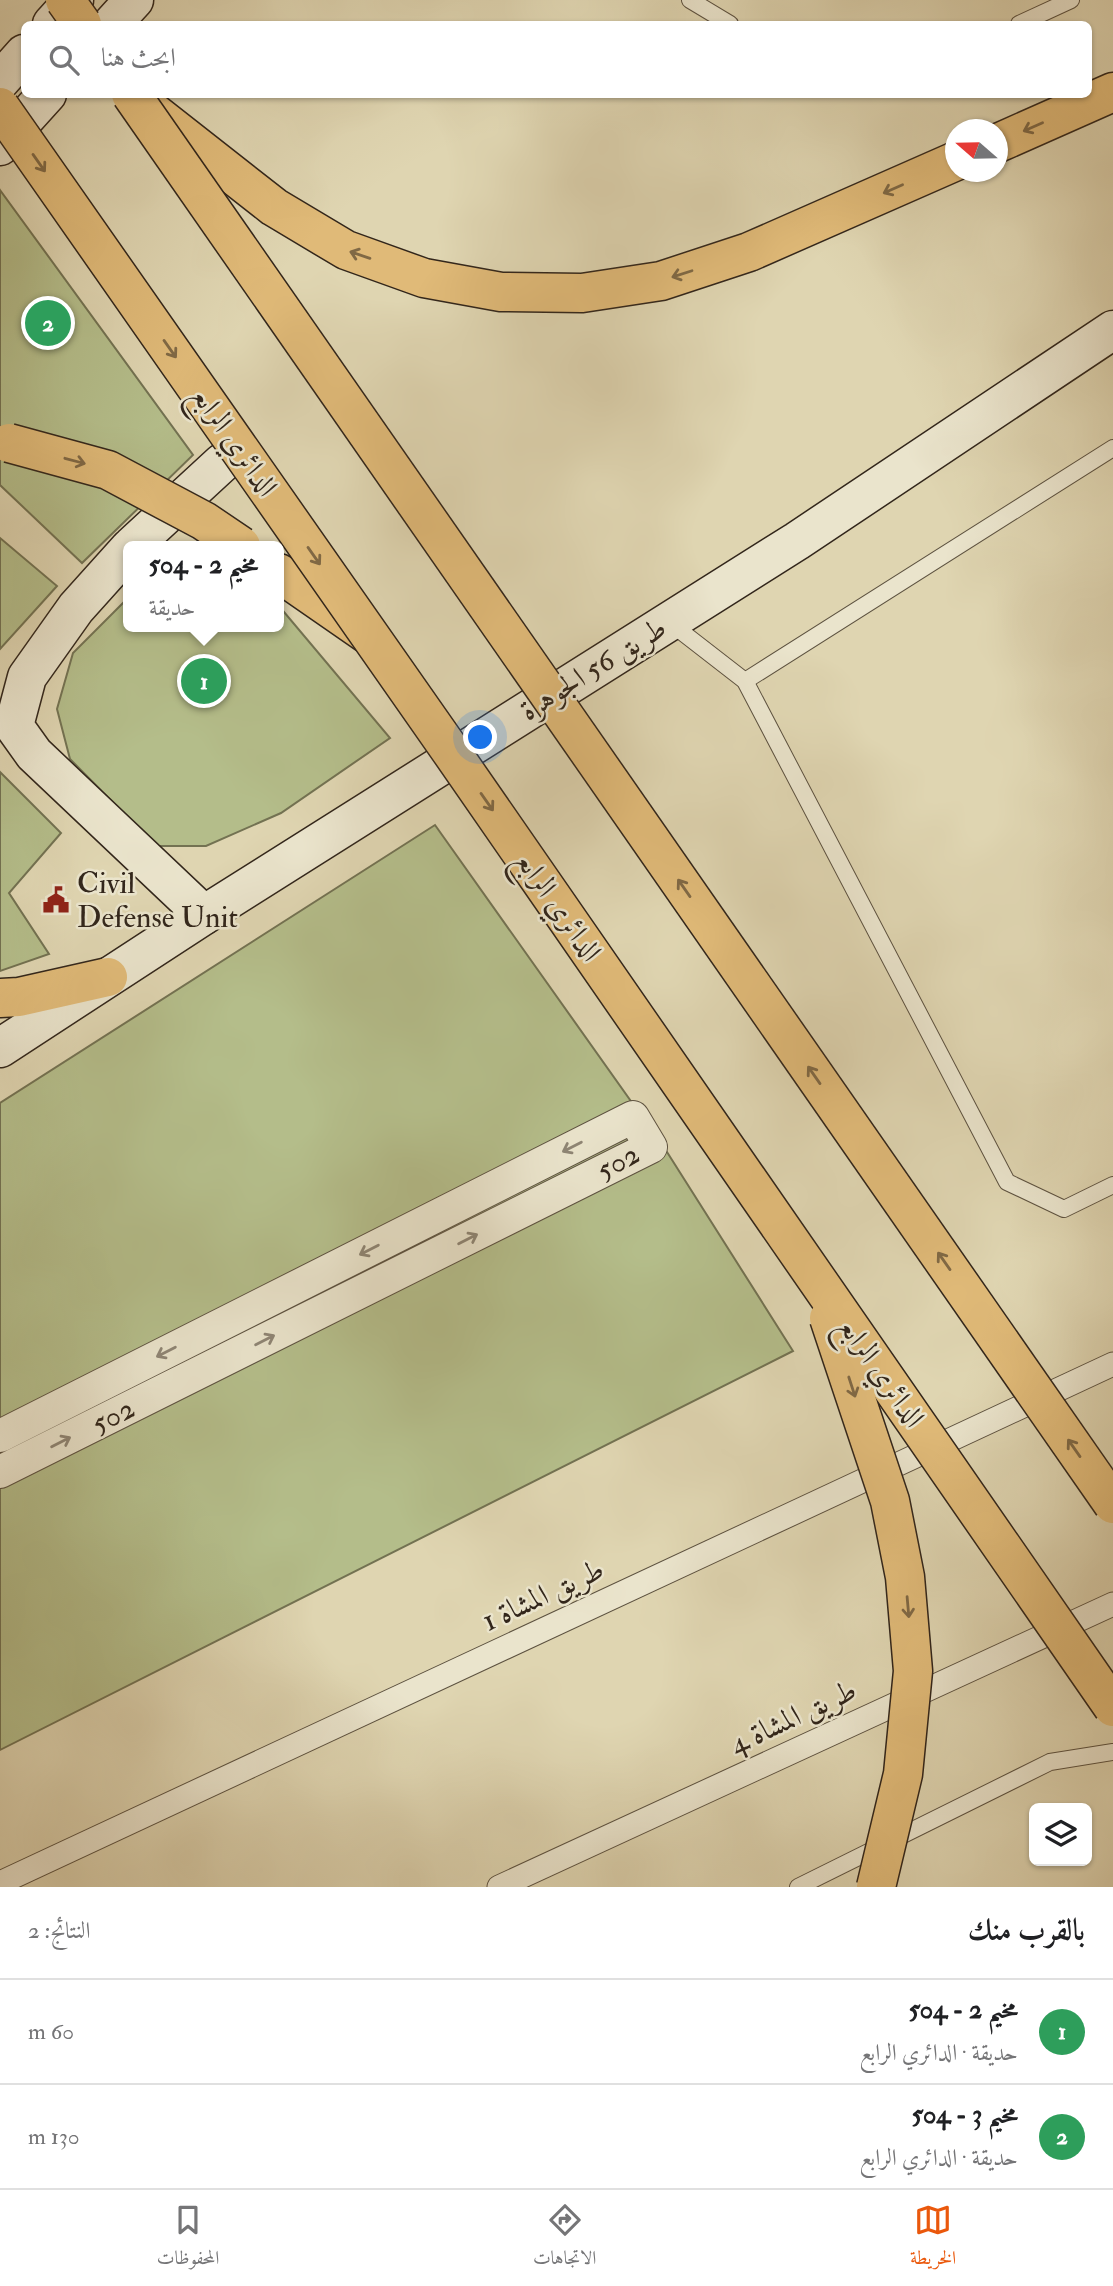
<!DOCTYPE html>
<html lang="ar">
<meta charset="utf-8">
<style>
:root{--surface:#fff;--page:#f2f2f2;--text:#202124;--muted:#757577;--line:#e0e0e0;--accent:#ea580c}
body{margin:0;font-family:"IM FELL Double Pica",Amiri,serif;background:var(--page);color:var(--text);direction:rtl}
.controls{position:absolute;right:21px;bottom:21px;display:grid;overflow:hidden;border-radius:10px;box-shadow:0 2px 5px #0004}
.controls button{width:63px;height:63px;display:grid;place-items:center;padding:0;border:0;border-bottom:2px solid var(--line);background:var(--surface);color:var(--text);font:35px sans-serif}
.compass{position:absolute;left:945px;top:119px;width:63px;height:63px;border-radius:50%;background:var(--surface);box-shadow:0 2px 5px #0004;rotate:290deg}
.you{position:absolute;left:481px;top:738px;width:24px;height:24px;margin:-18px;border:5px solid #fff;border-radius:50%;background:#1a73e8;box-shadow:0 0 0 10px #1a73e833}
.badge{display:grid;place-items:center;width:46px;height:46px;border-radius:50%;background:var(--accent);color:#fff;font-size:23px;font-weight:700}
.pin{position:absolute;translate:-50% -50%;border:4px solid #fff;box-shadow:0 2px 7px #0006}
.popup{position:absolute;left:123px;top:541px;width:161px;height:91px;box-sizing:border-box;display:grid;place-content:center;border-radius:10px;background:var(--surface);filter:drop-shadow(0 2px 5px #0005);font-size:23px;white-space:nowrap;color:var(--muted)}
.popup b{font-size:26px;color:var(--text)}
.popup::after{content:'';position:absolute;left:50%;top:100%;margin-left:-14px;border:14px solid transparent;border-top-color:var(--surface)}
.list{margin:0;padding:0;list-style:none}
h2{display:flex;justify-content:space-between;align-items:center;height:91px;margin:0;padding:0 28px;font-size:30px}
h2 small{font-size:23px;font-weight:400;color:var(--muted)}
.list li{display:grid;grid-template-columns:46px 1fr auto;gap:21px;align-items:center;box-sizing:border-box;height:105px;padding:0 28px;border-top:2px solid var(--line)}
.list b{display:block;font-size:26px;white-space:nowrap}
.list p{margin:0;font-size:23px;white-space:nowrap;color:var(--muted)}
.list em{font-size:23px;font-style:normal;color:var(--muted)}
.icon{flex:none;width:38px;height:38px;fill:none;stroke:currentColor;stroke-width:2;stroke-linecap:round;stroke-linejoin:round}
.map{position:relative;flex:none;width:1113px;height:1887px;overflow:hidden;direction:ltr}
.search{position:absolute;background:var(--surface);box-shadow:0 2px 5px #0004;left:21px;right:21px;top:21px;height:77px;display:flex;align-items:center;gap:18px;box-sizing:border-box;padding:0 24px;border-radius:10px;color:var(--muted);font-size:26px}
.sheet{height:301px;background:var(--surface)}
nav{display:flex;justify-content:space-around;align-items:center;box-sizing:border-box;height:98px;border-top:2px solid var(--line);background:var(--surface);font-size:19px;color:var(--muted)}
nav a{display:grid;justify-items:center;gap:4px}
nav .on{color:var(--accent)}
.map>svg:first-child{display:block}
</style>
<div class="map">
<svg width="1113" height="1887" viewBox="0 0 1113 1887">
<rect width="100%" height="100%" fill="#dfd5b1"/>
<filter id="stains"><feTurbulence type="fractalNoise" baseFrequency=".00286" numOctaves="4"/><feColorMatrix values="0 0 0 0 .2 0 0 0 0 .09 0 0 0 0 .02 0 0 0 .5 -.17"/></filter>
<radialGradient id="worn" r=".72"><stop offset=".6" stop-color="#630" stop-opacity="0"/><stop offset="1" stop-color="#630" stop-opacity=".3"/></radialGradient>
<!-- green -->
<g fill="#b4bd8a" stroke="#737252" stroke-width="2">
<path d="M0,190L193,455L82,563L0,485Z"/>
<path d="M0,538L57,586L0,649Z"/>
<path d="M129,597V627H279V606L390,738L281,813L206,846H156L70,759L57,709L73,653Z"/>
<path d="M0,772L61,833L9,893L49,954L0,971Z"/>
<path d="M435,825L667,1152L793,1351L0,1750V1103Z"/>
</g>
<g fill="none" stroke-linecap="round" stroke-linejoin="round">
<!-- service casing -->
<g stroke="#5d5240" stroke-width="18">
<g id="service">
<path d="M690,0L730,24"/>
<path d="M1019,24L1071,0"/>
<path d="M669,622L745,681L1007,1182L1064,1209L1113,1185"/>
<path d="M745,681L1113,448"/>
<path d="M798,1887L1050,1762L1113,1752"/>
</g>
</g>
<!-- pedestrian casing -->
<g stroke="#5d5240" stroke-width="25">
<g id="pedestrian">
<path d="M0,1883L1113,1364"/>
<path d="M499,1887L1113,1604"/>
</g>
</g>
<!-- minor casing -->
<g stroke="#5d5240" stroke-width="34">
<path id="minor" d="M0,1436L633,1117L651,1147L0,1472"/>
</g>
<!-- secondary casing -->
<g stroke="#32261b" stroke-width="41">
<g id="secondary">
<path d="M52,24L74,0"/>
<path d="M112,24L134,0"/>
<path d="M0,81L24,54"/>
<path d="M0,146L47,94"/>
<path d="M132,546L222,463"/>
<path d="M129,549L76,608L27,677L14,726L34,754L204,915"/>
<path d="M0,1048L204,915L797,541L1113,330"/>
</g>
</g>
<!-- motorway casing -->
<g stroke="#32261b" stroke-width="41">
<g id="motorway">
<path d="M144,105L274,207L346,250L424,278L501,292L582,293L661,281L749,252L956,161"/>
<path d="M998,143L1113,92"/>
<path d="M279,573L367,634"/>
<path d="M0,998L19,997L108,977"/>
</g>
</g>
<!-- service -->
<use href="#service" stroke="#eae4cc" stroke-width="16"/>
<!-- pedestrian -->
<use href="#pedestrian" stroke="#eae4cc" stroke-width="23"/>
<!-- minor -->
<use href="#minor" stroke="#eae4cc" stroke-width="32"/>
<!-- secondary -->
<use href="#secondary" stroke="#eae4cc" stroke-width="38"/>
<!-- motorway -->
<use href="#motorway" stroke="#e0ba78" stroke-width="38"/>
<!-- motorway-bridge casing -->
<g stroke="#32261b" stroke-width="41" stroke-linecap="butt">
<g id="motorway-bridge">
<path d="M65,0L82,24"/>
<path d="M131,94L1113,1504"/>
<path d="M0,107L450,750L1113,1707"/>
<path d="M9,443L108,470L204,521L241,546"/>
<path d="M829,1318L890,1501L905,1577L913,1671L903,1774L876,1887"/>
</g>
</g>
<!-- motorway-bridge -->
<use href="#motorway-bridge" stroke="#e0ba78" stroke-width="38"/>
</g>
<!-- one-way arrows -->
<defs><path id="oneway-shaft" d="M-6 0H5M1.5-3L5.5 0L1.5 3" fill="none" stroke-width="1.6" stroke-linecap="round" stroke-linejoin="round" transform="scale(1.75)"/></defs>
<g stroke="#806945">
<use href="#oneway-shaft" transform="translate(1033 127) rotate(156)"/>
<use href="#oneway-shaft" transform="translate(39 163) rotate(55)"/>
<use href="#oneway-shaft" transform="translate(893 189) rotate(156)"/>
<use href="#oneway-shaft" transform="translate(360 255) rotate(-161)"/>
<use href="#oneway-shaft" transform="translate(682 274) rotate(162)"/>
<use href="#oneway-shaft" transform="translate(170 349) rotate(55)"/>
<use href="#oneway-shaft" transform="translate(75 461) rotate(15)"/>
<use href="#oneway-shaft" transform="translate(314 556) rotate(55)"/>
<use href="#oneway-shaft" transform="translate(487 802) rotate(55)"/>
<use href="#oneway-shaft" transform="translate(684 888) rotate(-125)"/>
<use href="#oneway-shaft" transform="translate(814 1075) rotate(-125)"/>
<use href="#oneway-shaft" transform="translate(944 1261) rotate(-125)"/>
<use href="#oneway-shaft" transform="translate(852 1387) rotate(72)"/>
<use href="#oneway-shaft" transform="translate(1074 1448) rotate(-125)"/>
<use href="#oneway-shaft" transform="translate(908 1607) rotate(85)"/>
</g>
<g stroke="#8e8574">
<use href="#oneway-shaft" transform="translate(572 1147) rotate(153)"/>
<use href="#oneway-shaft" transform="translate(468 1239) rotate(-27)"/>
<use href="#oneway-shaft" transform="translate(369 1250) rotate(153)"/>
<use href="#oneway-shaft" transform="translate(265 1340) rotate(-27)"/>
<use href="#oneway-shaft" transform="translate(166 1352) rotate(153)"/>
<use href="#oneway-shaft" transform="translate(61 1442) rotate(-27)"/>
</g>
<!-- icons -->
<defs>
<g id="civic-bare" transform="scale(2.1)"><path d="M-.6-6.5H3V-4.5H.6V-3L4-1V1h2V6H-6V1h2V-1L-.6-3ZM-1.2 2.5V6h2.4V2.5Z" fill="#8f2418" stroke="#eae4cc" stroke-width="2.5" paint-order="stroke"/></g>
</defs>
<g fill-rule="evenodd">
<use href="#civic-bare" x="56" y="900"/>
</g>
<g text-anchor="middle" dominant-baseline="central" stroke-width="5" stroke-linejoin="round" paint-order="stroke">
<!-- street labels -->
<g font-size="30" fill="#32261b" stroke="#eae4cc">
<text transform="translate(234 441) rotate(55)">الدائري الرابع</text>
<text transform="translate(593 669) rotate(-32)">طريق 56 الجوهرة</text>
<text transform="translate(558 906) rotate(55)">الدائري الرابع</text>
<text transform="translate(618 1162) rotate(-29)">502</text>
<text transform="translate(881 1372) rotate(55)">الدائري الرابع</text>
<text transform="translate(113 1416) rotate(-27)">502</text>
<text transform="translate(543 1595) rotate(-25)">طريق المشاة 1</text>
<text transform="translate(793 1717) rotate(-25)">طريق المشاة 4</text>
</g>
<!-- poi labels -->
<g font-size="30" fill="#32261b" stroke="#eae4cc" text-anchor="start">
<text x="77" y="883">Civil<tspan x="77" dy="34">Defense Unit</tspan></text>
</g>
</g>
<rect width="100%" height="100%" filter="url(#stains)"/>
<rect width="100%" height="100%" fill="url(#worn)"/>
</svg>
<div class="controls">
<button><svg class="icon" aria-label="layers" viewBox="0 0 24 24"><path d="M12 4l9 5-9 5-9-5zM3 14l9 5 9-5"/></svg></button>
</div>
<svg class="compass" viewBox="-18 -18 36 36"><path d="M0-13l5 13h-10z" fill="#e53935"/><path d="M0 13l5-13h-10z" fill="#757577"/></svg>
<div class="you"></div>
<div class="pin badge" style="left:204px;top:681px;background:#2e9e5b">1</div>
<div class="popup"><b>مخيم 2 - 504</b>حديقة</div>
<div class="pin badge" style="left:48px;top:323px;background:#2e9e5b">2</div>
<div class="search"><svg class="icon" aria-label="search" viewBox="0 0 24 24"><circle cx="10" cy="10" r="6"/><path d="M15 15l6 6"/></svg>ابحث هنا</div>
</div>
<section class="sheet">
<h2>بالقرب منك<small>النتائج: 2</small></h2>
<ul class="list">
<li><span class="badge" style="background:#2e9e5b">1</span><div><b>مخيم 2 - 504</b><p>حديقة · الدائري الرابع</p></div><em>60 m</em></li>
<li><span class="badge" style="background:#2e9e5b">2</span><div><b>مخيم 3 - 504</b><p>حديقة · الدائري الرابع</p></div><em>130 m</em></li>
</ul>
</section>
<nav>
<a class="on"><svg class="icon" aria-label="map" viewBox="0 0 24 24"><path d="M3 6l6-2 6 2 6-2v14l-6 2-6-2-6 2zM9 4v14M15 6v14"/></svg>الخريطة</a>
<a><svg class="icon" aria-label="directions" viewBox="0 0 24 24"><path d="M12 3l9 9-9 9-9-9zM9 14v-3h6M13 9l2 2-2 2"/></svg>الاتجاهات</a>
<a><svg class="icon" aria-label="saved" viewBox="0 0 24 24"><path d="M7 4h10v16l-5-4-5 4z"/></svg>المحفوظات</a>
</nav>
